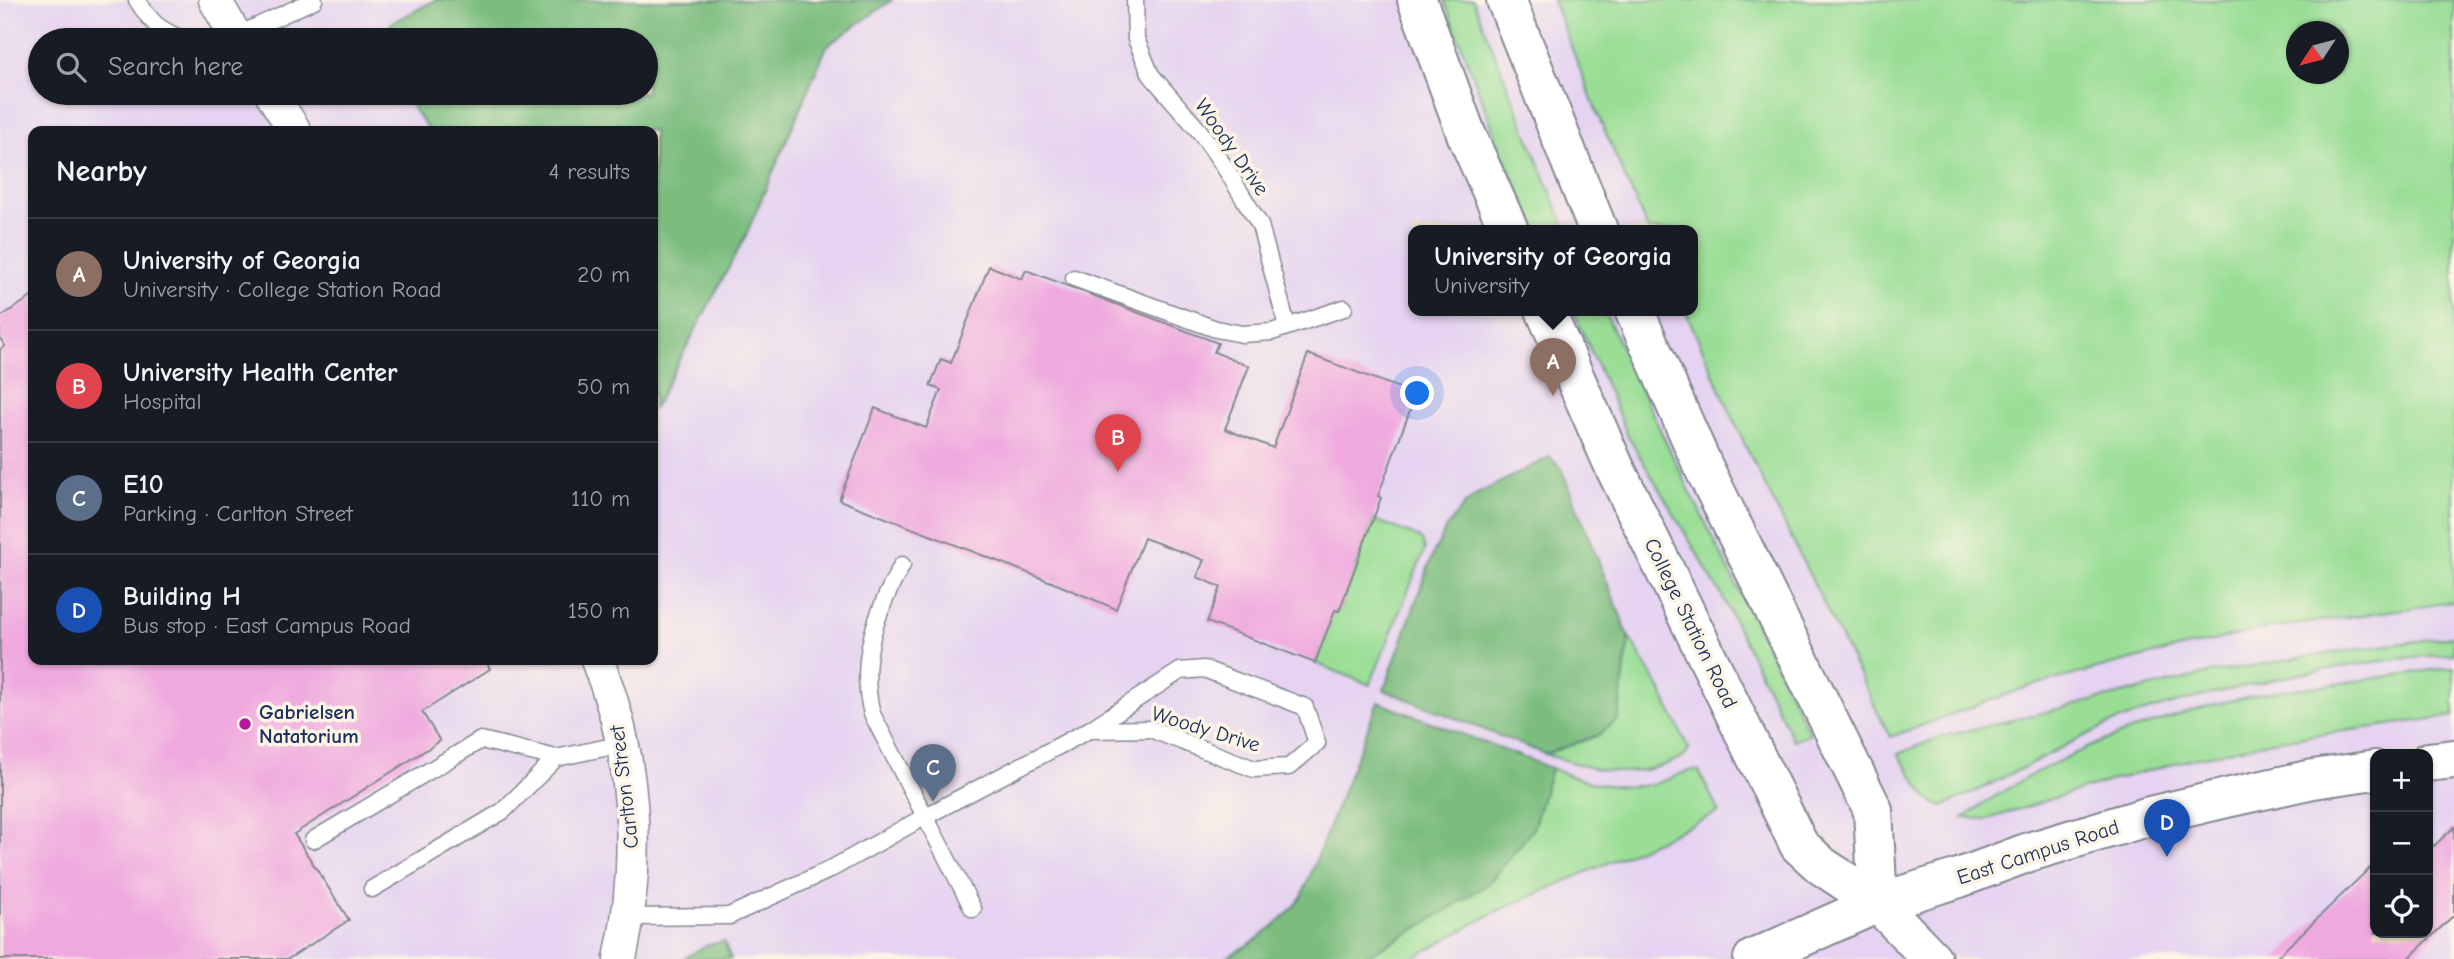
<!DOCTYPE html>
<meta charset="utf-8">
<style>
:root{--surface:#171b24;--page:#20242c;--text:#f1f3f6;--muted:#9ea1a6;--line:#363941;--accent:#d93025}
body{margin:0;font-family:"Comic Neue",sans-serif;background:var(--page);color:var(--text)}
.controls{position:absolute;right:21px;bottom:21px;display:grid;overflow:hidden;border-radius:14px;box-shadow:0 2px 5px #0004}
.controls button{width:63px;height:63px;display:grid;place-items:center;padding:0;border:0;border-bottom:2px solid var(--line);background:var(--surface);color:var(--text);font:35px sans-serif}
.compass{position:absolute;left:2286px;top:21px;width:63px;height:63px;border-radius:50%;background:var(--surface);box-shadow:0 2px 5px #0004;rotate:234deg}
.you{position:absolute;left:1418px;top:394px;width:24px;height:24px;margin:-18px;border:5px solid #fff;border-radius:50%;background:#1a73e8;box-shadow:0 0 0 10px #1a73e833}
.badge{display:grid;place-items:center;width:46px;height:46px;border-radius:50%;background:var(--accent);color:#fff;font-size:23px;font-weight:700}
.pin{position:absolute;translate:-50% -58px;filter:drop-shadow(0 2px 4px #0008)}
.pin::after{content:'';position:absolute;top:37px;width:24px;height:21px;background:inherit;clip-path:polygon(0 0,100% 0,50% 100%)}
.popup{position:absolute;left:1408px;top:225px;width:290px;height:91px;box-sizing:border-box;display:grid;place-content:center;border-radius:14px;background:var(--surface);filter:drop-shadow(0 2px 5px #0005);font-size:23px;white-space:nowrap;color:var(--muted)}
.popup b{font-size:26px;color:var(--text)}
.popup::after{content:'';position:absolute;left:50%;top:100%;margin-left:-14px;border:14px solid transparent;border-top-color:var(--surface)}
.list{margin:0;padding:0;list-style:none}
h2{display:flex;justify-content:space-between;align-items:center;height:91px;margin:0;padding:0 28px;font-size:30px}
h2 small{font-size:23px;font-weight:400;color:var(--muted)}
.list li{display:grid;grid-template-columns:46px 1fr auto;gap:21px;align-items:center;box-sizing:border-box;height:112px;padding:0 28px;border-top:2px solid var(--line)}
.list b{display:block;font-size:26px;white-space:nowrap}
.list p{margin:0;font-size:23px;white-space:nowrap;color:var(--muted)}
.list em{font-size:23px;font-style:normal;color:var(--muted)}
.icon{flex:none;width:38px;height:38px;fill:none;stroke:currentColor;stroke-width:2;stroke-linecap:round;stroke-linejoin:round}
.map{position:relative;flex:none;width:2454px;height:959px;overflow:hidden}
.search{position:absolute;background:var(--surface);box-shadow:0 2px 5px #0004;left:28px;top:28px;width:630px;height:77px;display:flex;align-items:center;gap:18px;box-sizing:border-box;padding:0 24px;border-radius:38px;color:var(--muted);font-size:26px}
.panel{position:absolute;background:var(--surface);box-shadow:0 2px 5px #0004;left:28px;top:126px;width:630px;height:539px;border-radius:14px}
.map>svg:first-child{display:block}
</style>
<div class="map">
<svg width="2454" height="959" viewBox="0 0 2454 959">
<rect width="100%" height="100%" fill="#fcf5e5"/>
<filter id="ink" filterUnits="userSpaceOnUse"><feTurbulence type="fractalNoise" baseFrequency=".0143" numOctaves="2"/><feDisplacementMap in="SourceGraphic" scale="14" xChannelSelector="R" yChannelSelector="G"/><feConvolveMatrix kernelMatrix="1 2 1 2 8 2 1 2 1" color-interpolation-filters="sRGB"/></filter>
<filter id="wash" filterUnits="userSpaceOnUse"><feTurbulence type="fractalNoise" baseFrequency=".00686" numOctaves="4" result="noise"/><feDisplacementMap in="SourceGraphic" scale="28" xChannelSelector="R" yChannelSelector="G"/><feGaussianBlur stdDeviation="1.57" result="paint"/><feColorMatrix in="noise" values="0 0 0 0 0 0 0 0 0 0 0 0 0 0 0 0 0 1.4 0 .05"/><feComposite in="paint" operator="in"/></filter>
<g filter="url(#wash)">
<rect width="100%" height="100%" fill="#ede3c3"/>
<!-- built -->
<path fill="#e5d3f1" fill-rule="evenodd" d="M0,0H2454V959H0ZM2296,32H2338V74H2296ZM40,40H646V93H40ZM33,131H653V660H33ZM1413,230H1693V310H1413ZM2375,754H2428V933H2375Z"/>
<!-- green -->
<g fill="#9ade96" stroke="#5a867a" stroke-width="2" fill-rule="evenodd">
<path d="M1444,0H1473L1566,230H1537L1503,155Z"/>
<path d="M1553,0H2454V602L2264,629L2151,655L2027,687L1890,737L1745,445L1685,310H1693V230H1648L1597,113ZM2296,32H2338V74H2296Z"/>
<path d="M1573,310H1604L1670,451L1810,734L1793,740L1722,596L1628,436Z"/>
<path d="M1373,519L1418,537L1422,540L1425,549L1370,685L1315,663L1335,610L1339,611Z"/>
<path d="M2454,636V654C2373,659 2291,674 2212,694C2178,702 2143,711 2110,724C2053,749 2001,783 1942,806L1935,804L1928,799L1898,754L1940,737L2210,673L2316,655Z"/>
<path d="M1629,637L1660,689L1689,749L1685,756C1631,783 1599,771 1545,754L1599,735L1618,719Z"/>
<path d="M2454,667V716L2272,741L2188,760L2106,782L1988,819L1963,818C2051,754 2159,715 2265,693C2285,689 2307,688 2328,685C2370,679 2412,673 2454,667Z"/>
<path d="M1551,768C1584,783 1621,792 1657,783C1671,780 1685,768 1699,771L1719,812L1635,851L1497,911L1411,959H1360L1421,926L1533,829Z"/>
</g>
<!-- forest -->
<g fill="#7bbd7f" stroke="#4b766e" stroke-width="2">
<path d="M435,0H892L827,46L746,235L653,410V131H430L413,109L409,93H646V40H395L390,24Z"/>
<path d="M1550,457L1561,468L1629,637L1618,719L1599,735L1545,754L1384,690L1433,554L1446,528L1466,503L1479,493Z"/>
<path d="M1378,702L1551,768L1533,829L1488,884L1421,926L1360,959H1223C1255,942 1280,926 1302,896Z"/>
<path d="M724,941L731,959H683L705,946Z"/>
</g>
<g id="blocks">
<!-- building -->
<g fill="#efa9df">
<path d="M989,266L1022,279L1026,270L1218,343L1214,352L1249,366L1225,429L1273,448L1308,354L1416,394L1378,496L1381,498L1339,611L1335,610L1315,663L1207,622L1221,587L1197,577L1204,560L1144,538L1116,609L1054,583L839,500L875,408L926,428L941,390L930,386L941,359L951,363Z"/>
<path d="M33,296V660H485L490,669L422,712L440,741L294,834L349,920L288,959H0V349L5,346L0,338V317Z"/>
<path d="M2454,827V915L2408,959H2275L2375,863V933H2428V839L2434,846Z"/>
</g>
</g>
</g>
<g filter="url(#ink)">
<use href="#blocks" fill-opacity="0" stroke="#848990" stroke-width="2"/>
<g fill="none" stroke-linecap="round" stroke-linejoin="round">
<!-- service casing -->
<g stroke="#848990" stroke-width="19">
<g id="service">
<path d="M137,0C152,24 159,30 185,40"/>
<path d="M1135,0L1136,39L1151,75L1201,133L1224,166L1260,225L1287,326"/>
<path d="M236,36L314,0"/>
<path d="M1074,278L1216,329L1242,334L1272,332L1344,308"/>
<path d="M902,565C876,612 858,660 872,714L973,909"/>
<path d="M313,840L481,740L556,758L623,744"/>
<path d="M372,889L503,811L556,758"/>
<path d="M629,917L729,916L829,870L924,817L1089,730L1180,671L1204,669L1305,707L1317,743L1289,767L1254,769L1150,729L1089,730"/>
</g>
</g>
<!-- minor casing -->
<g stroke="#848990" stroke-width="35">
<g id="minor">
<path d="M215,0L238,40"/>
<path d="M271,93L295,131"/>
<path d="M597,660C636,755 642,859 620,959"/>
</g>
</g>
<!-- tertiary casing -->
<g stroke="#848990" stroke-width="42">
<path id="tertiary" d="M1878,903L1932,959"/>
</g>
<!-- secondary casing -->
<g stroke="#848990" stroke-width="42">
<g id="secondary">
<path d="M1417,0L1467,136L1509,230"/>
<path d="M1506,0L1598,230"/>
<path d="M1545,310L1614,466L1799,845L1822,866L1878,903"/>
<path d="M1634,310L1703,466L1873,810L1878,903"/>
<path d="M2428,762L2454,759"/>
<path d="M1753,959L1878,903L1959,878L2029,852L2150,816L2231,797L2313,779L2375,770"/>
</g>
</g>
<!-- service -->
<use href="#service" stroke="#fff" stroke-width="16"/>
<!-- minor -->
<use href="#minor" stroke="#fff" stroke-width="32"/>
<!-- tertiary -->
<use href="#tertiary" stroke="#fff" stroke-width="38"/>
<!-- secondary -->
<use href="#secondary" stroke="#fff" stroke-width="38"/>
</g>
</g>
<!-- markers -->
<circle fill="#b5179e" stroke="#fcf5e5" stroke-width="2.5" cx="245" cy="724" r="7"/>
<g text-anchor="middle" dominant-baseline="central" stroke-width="7" stroke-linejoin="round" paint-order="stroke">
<!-- street labels -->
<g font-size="21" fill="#1b2f5e" stroke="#fcf5e5">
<text transform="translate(1232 147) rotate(55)">Woody Drive</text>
<text transform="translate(1691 623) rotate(64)">College Station Road</text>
<text transform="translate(1206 729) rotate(17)">Woody Drive</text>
<text transform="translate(624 787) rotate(-97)">Carlton Street</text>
<text transform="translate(2038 852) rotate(-18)">East Campus Road</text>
</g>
<!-- poi labels -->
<g font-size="21" font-weight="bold" fill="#1b2f5e" stroke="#fcf5e5" text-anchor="start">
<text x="259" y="712">Gabrielsen<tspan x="259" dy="24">Natatorium</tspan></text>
</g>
</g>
</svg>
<div class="controls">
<button>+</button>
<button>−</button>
<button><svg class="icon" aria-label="locate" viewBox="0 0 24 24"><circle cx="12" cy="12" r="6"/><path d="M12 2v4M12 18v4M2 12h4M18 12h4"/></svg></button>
</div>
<svg class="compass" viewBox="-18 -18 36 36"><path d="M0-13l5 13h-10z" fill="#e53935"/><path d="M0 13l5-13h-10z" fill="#9ea1a6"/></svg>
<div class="you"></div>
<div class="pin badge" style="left:1553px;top:396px;background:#8d6e63">A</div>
<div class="popup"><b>University of Georgia</b>University</div>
<div class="pin badge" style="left:1118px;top:472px;background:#e0444e">B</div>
<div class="pin badge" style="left:933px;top:802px;background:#5c6f8a">C</div>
<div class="pin badge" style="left:2167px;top:857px;background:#1a4fb4">D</div>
<div class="search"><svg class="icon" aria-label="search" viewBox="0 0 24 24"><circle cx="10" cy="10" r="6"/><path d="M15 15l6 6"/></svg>Search here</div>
<section class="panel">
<h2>Nearby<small>4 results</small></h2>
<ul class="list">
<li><span class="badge" style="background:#8d6e63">A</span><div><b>University of Georgia</b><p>University · College Station Road</p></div><em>20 m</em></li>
<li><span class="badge" style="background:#e0444e">B</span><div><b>University Health Center</b><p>Hospital</p></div><em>50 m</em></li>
<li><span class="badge" style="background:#5c6f8a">C</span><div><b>E10</b><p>Parking · Carlton Street</p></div><em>110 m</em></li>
<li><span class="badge" style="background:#1a4fb4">D</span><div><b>Building H</b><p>Bus stop · East Campus Road</p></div><em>150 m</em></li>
</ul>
</section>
</div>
